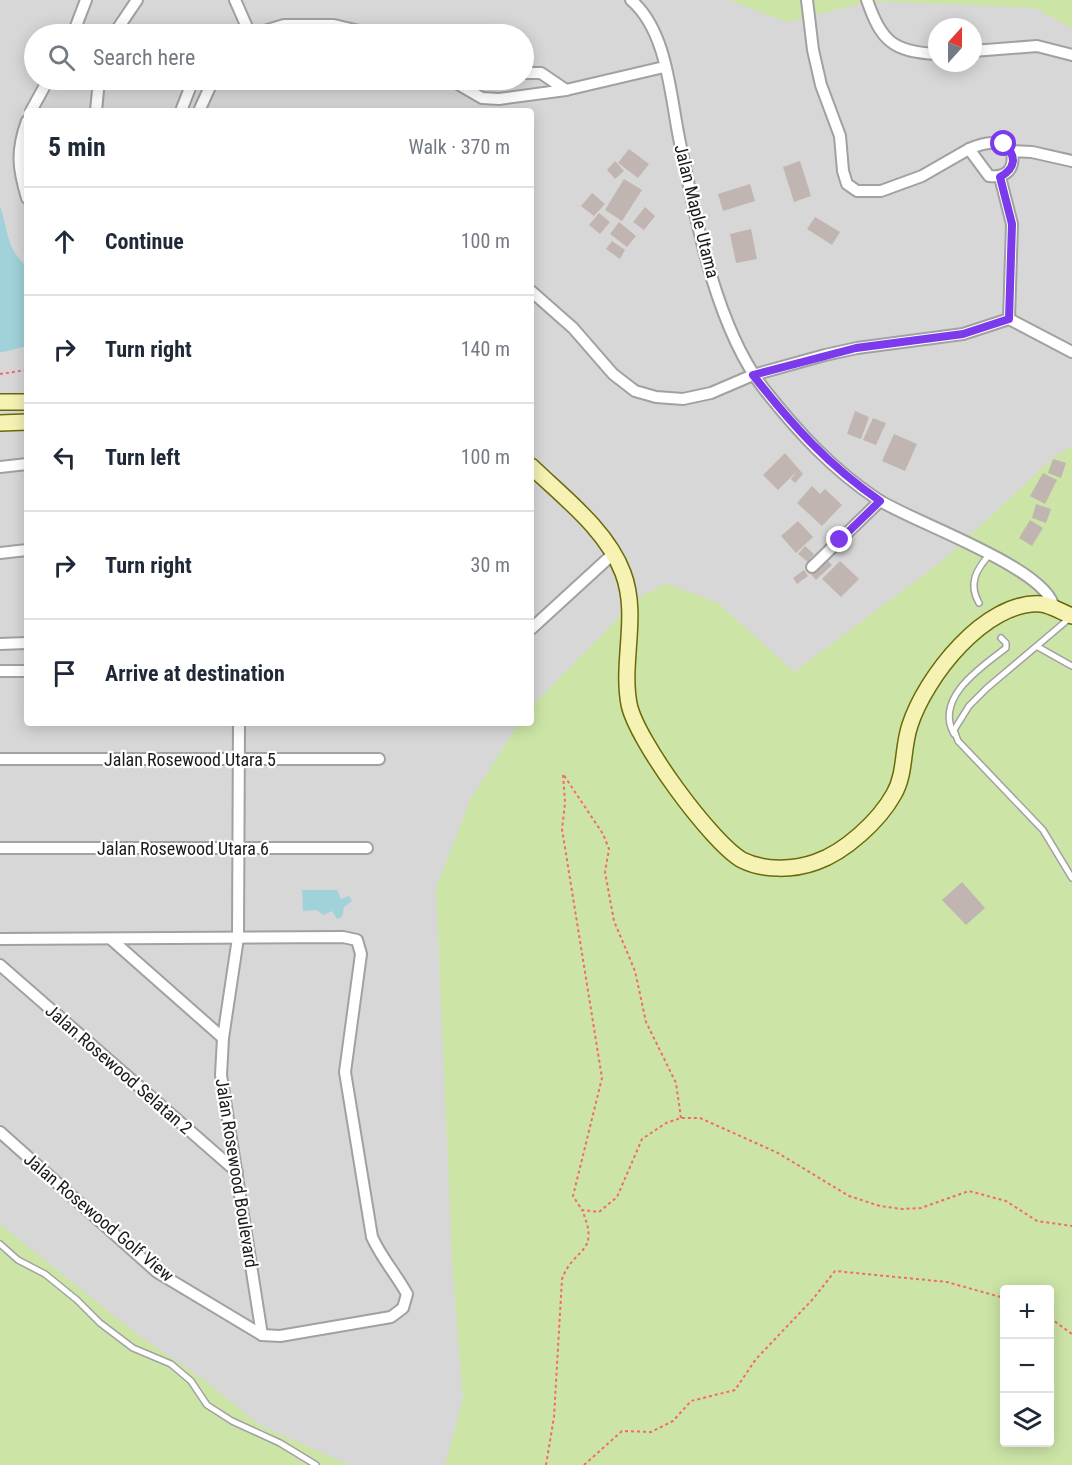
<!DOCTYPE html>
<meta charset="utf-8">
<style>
:root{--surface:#fff;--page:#f2f2f3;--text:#1f2937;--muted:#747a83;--line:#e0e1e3}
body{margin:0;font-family:"Roboto Condensed",sans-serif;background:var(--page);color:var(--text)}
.controls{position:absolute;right:18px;bottom:18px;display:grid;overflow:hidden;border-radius:6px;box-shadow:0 3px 15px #0003}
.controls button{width:54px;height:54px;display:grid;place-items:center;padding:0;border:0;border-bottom:2px solid var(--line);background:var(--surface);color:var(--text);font:30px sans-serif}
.compass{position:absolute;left:928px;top:18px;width:54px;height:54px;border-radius:50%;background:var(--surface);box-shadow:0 3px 15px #0003;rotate:21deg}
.stop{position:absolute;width:18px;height:18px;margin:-14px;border:4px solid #7c3aed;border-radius:50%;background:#fff}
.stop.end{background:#7c3aed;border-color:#fff;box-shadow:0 2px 6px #0008}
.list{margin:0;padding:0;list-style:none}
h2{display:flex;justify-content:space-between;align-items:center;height:78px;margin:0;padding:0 24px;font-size:26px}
h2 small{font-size:20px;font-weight:400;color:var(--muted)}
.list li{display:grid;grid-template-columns:39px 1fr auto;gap:18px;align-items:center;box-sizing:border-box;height:108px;padding:0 24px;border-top:2px solid var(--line)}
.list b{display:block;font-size:22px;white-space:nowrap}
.list em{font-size:20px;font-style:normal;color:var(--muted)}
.icon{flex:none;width:33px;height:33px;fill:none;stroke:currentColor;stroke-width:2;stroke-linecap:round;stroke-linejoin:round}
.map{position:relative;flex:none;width:1072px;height:1465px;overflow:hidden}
.search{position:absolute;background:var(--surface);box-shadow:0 3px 15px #0003;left:24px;top:24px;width:510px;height:66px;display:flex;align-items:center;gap:15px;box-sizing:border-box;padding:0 21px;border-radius:33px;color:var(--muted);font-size:22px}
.panel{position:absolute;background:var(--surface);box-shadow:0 3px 15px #0003;left:24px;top:108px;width:510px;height:618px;border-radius:6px}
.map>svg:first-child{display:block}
</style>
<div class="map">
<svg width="1072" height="1465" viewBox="0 0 1072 1465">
<rect width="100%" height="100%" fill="#ece7e0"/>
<!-- residential -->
<path fill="#d8d7d7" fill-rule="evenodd" d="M0,0H1072V1465H0ZM937,27H973V63H937ZM34,34H524V80H34ZM27,111H531V723H27ZM1004,1290H1050V1442H1004Z"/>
<!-- grass -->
<g fill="#cce5a6" fill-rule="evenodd">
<path d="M728,0H1072V28L1034,8L871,1L787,22Z"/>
<path d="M1072,446V1465H445L463,1398L453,1278L436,888L471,798L519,723H531V707L638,598L666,583L718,603L794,672L941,562L1053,458ZM1004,1290H1050V1442H1004Z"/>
<path d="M0,1224L138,1335L204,1380L261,1426L350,1465H0Z"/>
</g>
<!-- water -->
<g fill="#a1d2d9">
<path d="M0,206C9,231 5,247 27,267V346L3,352H0Z"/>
<path d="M302,890H337L341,899L349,896L352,901L344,907L342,917L337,919L332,911L323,915L317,910L303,911Z"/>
</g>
<!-- building -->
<g fill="#c0b5b0">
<path d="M629,149L649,164L638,178L618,163Z"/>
<path d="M615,161L624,171L615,179L607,170Z"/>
<path d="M800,161L811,196L794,202L783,167Z"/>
<path d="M624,179L642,190L622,221L605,210Z"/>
<path d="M750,184L755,201L723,211L718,194Z"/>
<path d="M592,193L605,204L594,216L581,206Z"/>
<path d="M645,207L655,216L644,230L633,222Z"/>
<path d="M599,213L610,222L600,234L589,225Z"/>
<path d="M815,217L840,232L832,245L807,229Z"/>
<path d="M619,222L636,236L627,247L610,234Z"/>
<path d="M751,229L757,259L736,263L730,234Z"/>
<path d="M612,241L625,250L620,259L606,249Z"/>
<path d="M855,411L869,417L861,439L847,434Z"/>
<path d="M873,418L886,423L876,445L863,440Z"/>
<path d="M894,434L917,444L905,471L882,461Z"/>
<path d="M785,453L803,474L795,483L791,479L797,471L778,490L763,475Z"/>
<path d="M1053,459L1066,463L1061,478L1048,473Z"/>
<path d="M1043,473L1057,480L1045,504L1030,496Z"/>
<path d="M812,486L820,494L825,489L842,505L822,526L797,503Z"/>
<path d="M1036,504L1051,509L1046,523L1032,518Z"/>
<path d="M1030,520L1043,528L1032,546L1019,538Z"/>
<path d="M798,521L813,537L796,553L781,536Z"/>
<path d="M805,546L814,554L808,562L798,554Z"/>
<path d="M826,559L832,565L816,580L810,573Z"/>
<path d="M840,561L859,579L841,597L822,579Z"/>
<path d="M804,570L808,576L797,584L793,578Z"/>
<path d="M962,882L985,908L966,925L942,900Z"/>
</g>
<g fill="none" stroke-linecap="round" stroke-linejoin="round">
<!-- lane casing -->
<g stroke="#a1a1a1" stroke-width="8">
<g id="lane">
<path d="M979,603C968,584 976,570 989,555"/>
<path d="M1071,617L987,688L969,706L954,730L958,741L1043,830L1072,878"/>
<path d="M1038,647L1072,666"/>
<path d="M954,734C934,698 981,667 1006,648V643L1001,638"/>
<path d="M0,1244L18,1260L45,1274L77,1300L100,1323L133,1348L171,1364L191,1381L207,1405L232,1421L280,1443L316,1465"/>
</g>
</g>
<!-- street casing -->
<g stroke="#a1a1a1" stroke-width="14">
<g id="street">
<path d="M235,0L250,34"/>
<path d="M631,0C667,31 670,93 679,138C695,215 715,326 764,389C798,432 832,469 877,499C912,522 1051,569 1054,609"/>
<path d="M807,0L813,50L821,85L840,136L843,171L847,184L857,191H881L922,176L969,149"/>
<path d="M867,0C881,41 893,52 937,54"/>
<path d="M73,34L86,0"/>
<path d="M114,34L137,0"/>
<path d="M254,34L284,25H334L372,34"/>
<path d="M973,51L1037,46L1072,55"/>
<path d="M524,73H541L566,90"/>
<path d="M451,80L482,98L499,99L566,90L664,67"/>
<path d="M31,111L48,80"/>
<path d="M96,111L99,80"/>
<path d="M181,111L193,80"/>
<path d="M199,111L213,80"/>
<path d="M27,121C16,151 18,168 27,198"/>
<path d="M1012,151C1015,169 1007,178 989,176L969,149C985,142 999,139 1012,151L1032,152L1072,161"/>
<path d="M1000,177L1012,224L1009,319"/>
<path d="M531,291L573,328L613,374L635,391L656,397L683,399L711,393L753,375L825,355L857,348L963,334L1009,319L1072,352"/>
<path d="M0,467L27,464"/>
<path d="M0,553L27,550"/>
<path d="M812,567L880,501"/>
<path d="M531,629L614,553"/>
<path d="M0,644L27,643"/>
<path d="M0,671H27"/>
<path d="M239,723L238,938L223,1038L221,1075L262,1335"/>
<path d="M0,759H379"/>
<path d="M0,848H367"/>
<path d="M0,939L343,937L357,940L361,954L345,1072L372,1237C382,1259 396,1274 407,1294L403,1308L391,1317L280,1336L262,1335L157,1272L0,1132"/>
<path d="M112,940L223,1038"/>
<path d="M0,965L237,1172"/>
</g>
</g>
<!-- secondary casing -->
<g stroke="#6a6a09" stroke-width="18">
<g id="secondary">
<path d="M0,402H27"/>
<path d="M0,423L27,422"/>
<path d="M531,466C563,497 607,530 623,573C639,615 621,661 629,704C636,740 711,842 742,860C764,871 794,870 816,862C845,852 879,821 894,794C906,773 902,748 910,725C925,678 985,600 1041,604C1051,605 1063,613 1072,616"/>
</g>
</g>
<!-- path -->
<g stroke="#f4696a" stroke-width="2" stroke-dasharray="3 3" stroke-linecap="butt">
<path d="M0,374L27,370"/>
<path d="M681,1118L676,1083L646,1022L635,971L614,921L605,872L609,849L603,834L563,774L565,803L562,829L602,1078L573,1196L582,1210L599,1212L617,1197L642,1139L666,1123L681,1118H700L778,1153L849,1196L880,1206L902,1209L921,1208L969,1191L1006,1201L1037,1221L1072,1226"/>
<path d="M1050,1318L1072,1334"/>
<path d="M546,1465L554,1417L562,1279C574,1246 601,1255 582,1210"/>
<path d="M584,1465L622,1431L651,1432L673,1421L691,1401L735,1390L756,1359L813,1299L835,1271L947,1282L1004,1298"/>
</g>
<!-- lane -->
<use href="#lane" stroke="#fff" stroke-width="5"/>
<!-- street -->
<use href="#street" stroke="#fff" stroke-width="10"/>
<!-- secondary -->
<use href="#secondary" stroke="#f6f2b4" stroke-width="15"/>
</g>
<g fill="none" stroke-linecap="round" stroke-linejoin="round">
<!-- route -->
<path stroke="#7c3aed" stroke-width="8" d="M840,540L880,501C828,465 792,425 753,375L856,348L963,334L1009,319L1012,224L1000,177C1016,168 1017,156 1004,144"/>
</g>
<g text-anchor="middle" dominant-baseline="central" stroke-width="4.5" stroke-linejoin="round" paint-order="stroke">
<!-- street labels -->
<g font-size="18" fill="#1a1a1a" stroke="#fff">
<text transform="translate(697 211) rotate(76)">Jalan Maple Utama</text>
<text x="190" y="759">Jalan Rosewood Utara 5</text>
<text x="183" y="848">Jalan Rosewood Utara 6</text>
<text transform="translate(119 1069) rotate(41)">Jalan Rosewood Selatan 2</text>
<text transform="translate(237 1173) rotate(81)">Jalan Rosewood Boulevard</text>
<text transform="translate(99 1217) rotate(40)">Jalan Rosewood Golf View</text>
</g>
</g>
</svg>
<div class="controls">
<button>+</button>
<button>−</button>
<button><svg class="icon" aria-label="layers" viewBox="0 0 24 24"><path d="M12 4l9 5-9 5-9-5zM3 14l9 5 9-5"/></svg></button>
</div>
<svg class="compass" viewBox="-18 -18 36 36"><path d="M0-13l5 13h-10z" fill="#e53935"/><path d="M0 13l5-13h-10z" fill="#747a83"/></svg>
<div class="stop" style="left:1004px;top:144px"></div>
<div class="stop end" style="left:840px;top:540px"></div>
<div class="search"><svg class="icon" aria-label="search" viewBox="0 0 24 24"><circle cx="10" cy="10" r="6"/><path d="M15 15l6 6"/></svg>Search here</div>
<section class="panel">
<h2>5 min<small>Walk · 370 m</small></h2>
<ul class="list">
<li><svg class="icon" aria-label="ahead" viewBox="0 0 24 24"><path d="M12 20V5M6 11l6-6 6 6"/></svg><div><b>Continue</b></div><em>100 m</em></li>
<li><svg class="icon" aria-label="right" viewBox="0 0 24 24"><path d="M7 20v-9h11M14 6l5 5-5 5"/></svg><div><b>Turn right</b></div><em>140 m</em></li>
<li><svg class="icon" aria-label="left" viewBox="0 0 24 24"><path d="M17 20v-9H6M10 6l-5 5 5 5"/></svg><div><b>Turn left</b></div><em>100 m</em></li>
<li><svg class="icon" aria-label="right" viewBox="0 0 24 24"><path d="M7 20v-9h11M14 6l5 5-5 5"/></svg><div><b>Turn right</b></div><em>30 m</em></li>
<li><svg class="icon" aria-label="arrive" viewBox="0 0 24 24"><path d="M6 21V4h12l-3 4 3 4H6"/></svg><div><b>Arrive at destination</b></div></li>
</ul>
</section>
</div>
